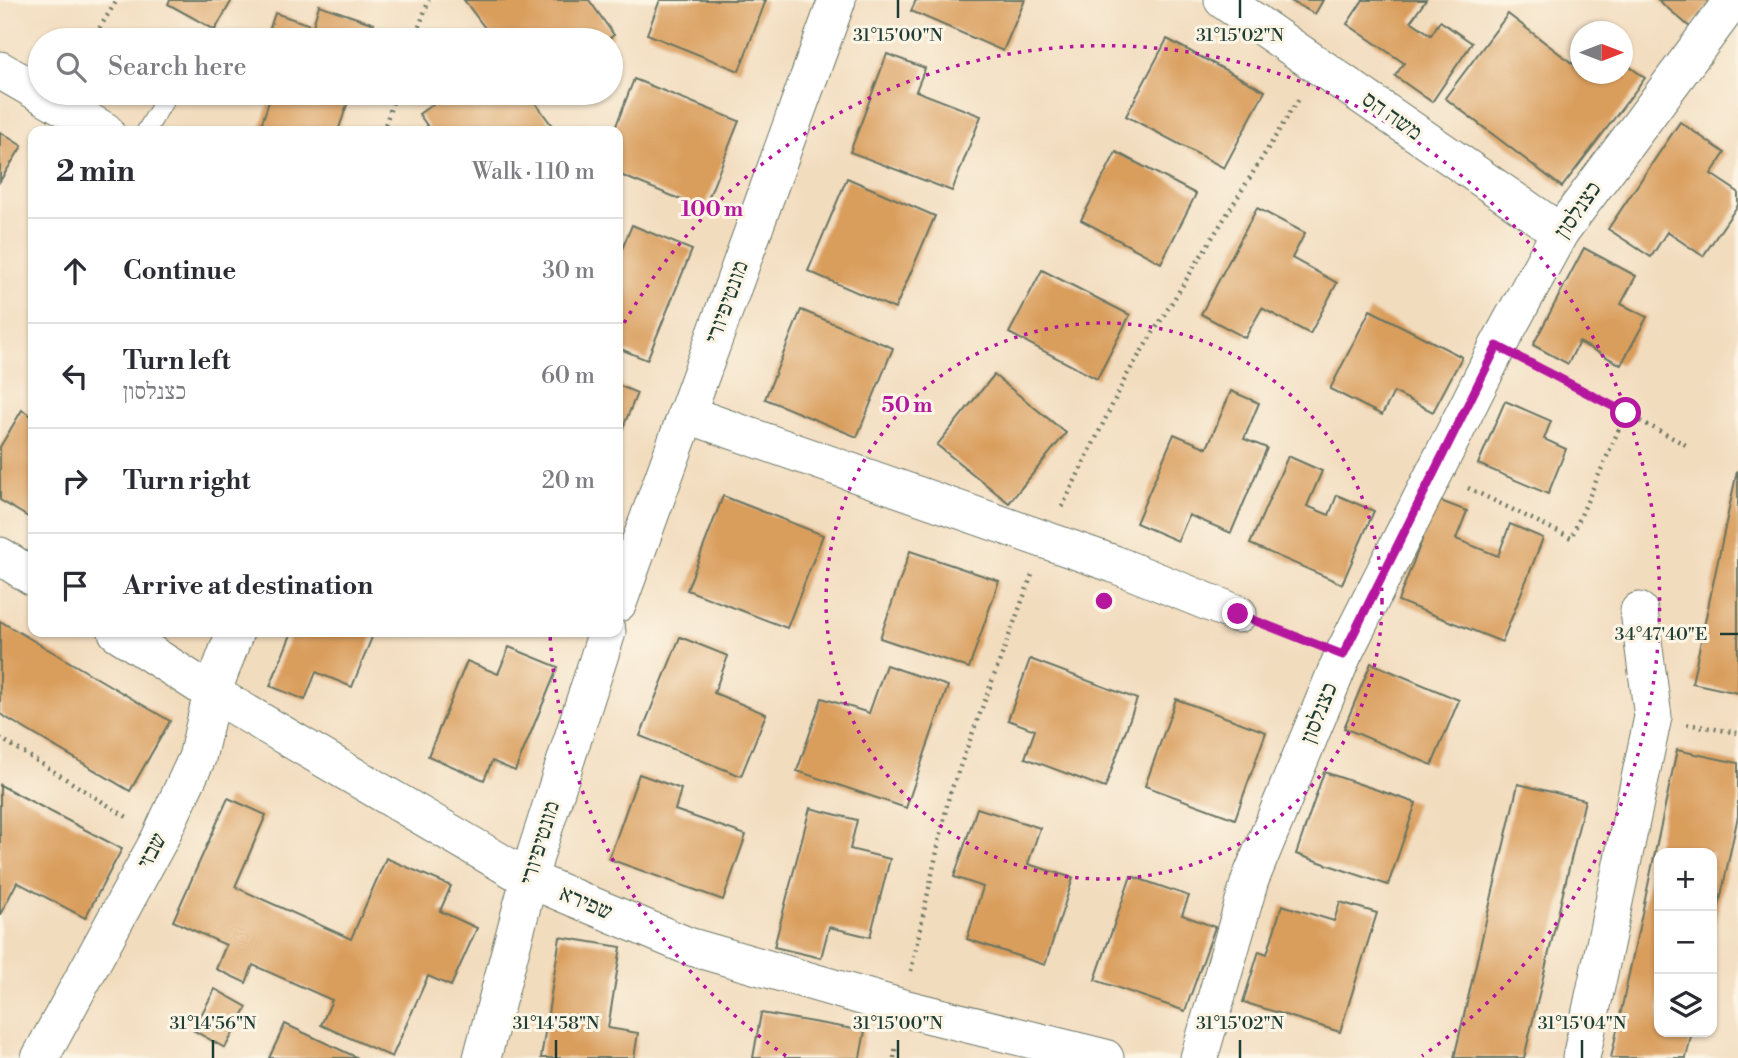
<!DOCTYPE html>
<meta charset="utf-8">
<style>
:root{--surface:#fff;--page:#f2f2f3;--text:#2b2b33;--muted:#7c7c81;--line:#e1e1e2}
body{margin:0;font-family:"Libre Bodoni","Frank Ruhl Libre",serif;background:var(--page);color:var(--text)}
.controls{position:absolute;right:21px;bottom:21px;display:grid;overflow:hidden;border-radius:14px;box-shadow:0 2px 5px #0004}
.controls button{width:63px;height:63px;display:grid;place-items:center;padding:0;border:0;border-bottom:2px solid var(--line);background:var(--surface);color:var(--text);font:35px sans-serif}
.compass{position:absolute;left:1570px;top:21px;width:63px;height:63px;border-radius:50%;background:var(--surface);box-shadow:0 2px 5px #0004;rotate:90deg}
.stop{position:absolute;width:21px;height:21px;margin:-16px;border:5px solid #b5179e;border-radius:50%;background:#fff}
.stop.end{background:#b5179e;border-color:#fff;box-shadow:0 2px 7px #0008}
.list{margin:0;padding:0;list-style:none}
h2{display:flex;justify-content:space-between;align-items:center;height:91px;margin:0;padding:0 28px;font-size:30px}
h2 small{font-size:23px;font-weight:400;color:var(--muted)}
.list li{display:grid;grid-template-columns:46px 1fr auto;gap:21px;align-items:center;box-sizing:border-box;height:105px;padding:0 28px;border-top:2px solid var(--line)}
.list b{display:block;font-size:26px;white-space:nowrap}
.list p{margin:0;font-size:23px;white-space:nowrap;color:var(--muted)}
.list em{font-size:23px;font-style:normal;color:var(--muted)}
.icon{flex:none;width:38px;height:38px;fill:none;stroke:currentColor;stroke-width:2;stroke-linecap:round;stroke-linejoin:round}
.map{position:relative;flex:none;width:1738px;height:1058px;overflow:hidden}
.search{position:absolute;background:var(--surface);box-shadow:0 2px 5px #0004;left:28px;top:28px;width:595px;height:77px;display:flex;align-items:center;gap:18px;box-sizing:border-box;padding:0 24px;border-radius:38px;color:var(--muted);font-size:26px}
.panel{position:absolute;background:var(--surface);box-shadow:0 2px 5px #0004;left:28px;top:126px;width:595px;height:511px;border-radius:14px}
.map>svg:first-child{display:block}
</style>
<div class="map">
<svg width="1738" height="1058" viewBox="0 0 1738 1058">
<rect width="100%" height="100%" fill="#fcf5e5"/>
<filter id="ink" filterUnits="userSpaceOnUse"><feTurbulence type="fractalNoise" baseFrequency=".0143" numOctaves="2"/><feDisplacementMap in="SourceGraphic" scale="14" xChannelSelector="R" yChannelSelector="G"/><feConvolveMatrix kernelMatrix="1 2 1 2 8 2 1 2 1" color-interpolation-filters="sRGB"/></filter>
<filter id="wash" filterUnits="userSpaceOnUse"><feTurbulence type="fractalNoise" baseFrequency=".00686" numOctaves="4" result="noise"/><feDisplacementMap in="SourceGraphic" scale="28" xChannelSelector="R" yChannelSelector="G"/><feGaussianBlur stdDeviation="1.57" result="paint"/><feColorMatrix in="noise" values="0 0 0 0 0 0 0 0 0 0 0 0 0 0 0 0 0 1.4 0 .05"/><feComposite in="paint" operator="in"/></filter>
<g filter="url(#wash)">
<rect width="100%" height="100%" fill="#f2dcbe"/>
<g id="blocks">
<!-- building -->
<g fill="#d99d5c">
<path d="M170,0H232L215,30L168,4Z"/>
<path d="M464,0H589L614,35L607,40H494Z"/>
<path d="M660,0H766L739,71L647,34Z"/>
<path d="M916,0H1025L1003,51L911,11Z"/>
<path d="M1289,0H1323L1315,14Z"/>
<path d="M1363,0H1426L1411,21L1431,35L1440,21L1472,43L1432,102L1395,76L1404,63L1347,24Z"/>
<path d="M1658,0H1712L1690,27Z"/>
<path d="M319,5L374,24L369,40H266L275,13L313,26Z"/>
<path d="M1508,14L1573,64L1580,54V74H1622V61L1645,78L1562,187L1445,98Z"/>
<path d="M1167,39L1265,91L1224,168L1126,116Z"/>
<path d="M887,54L925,68L916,91L981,116L952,191L850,152Z"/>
<path d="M634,79L739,121L704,209L618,174V131H614Z"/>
<path d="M272,93H351L338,131H259Z"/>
<path d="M448,93H538L531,97L556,131H431L419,114Z"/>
<path d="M1680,122L1725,153L1711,174L1738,192V205L1703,256L1667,232L1651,257L1608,229Z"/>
<path d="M0,132L22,146L0,181Z"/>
<path d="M1116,152L1196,194L1161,263L1081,220Z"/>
<path d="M847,178L935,216L895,309L808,271Z"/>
<path d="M1257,208L1305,233L1292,258L1337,283L1310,334L1262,308L1245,338L1201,314Z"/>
<path d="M632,225L692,250L647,360L618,348V248L622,249Z"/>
<path d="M1584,248L1636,276L1621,304L1647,317L1621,365L1579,342L1568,364L1533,345Z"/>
<path d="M1042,270L1130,315L1097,379L1009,333Z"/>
<path d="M801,310L893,348L857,437L765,399Z"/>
<path d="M1370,310L1462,357L1433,412L1394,392L1382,415L1330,389Z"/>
<path d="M994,375L1066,433L1009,503L937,445Z"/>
<path d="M618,385L637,393L618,440Z"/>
<path d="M1231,391L1259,403L1244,439L1267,448L1231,533L1189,515L1178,541L1136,523L1174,434L1207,448Z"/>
<path d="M1505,401L1551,421L1544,439L1566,449L1548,494L1478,464Z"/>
<path d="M22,410L33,417V520L0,500V447Z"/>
<path d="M1288,456L1322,471L1307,506L1329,515L1337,495L1374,511L1342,584L1250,544Z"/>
<path d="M1737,471H1738V693L1692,683Z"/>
<path d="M723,496L823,535L787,628L687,590Z"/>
<path d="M1438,500L1467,511L1456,539L1498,556L1510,524L1543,538L1502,642L1398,601Z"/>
<path d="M910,551L999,581L969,668L880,638Z"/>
<path d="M0,621L170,721L130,791L0,714Z"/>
<path d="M292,632H374L352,687L316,672L305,700L270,686Z"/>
<path d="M680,637L728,656L714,693L766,714L741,776L640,736Z"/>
<path d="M509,647L558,667L515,771L492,761L484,780L428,756L467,661L498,674Z"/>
<path d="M1030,659L1137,699L1105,788L1025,758L1035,730L1008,720Z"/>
<path d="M1371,663L1459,700L1432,765L1344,728Z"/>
<path d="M886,665L948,686L906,808L797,771L822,698L869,713Z"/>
<path d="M1176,699L1266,732L1235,819L1145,786Z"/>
<path d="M1677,750L1738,763V816L1713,934L1712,853H1659V1032H1692L1686,1058H1611Z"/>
<path d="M1324,772L1416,803L1388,885L1296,854Z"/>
<path d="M639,774L681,789L675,810L746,835L723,900L609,859Z"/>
<path d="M1518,784L1585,800L1524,1058H1454Z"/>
<path d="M0,785L122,849L85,918L17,882L0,915Z"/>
<path d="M228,798L266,815L235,887L351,939L386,858L451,886L440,911L477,928L451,986L428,976L392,1057L321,1025L332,1000L253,965L246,983L216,969L226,945L173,921Z"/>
<path d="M810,808L857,820L850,849L890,859L870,937L829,927L821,958L774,947Z"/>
<path d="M977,808L1040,828L1028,864L1073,878L1045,965L967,939L983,887L954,877Z"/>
<path d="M1131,876L1189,896L1182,915L1215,927L1185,1011L1095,980Z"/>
<path d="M1340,902L1377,913L1340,1032L1243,1002L1259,951L1267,954L1282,905L1334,921Z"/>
<path d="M560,937L621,947L608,1028L638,1033L634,1058H541Z"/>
<path d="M215,989L247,1007L225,1048L193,1030Z"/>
<path d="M761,1013L865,1031L860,1058H753Z"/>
<path d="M285,1024L358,1058H269Z"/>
</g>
</g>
</g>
<g filter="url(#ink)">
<use href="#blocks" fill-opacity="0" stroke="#697564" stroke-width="2"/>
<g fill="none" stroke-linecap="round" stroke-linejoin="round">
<!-- lane casing -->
<g stroke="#697564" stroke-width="20">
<path id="lane" d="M146,131L167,96"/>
</g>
<!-- street casing -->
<g stroke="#697564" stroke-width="39">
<g id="street">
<path d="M1223,0L1560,232"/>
<path d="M0,70L105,131"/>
<path d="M686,414L1114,564L1238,614"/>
<path d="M0,556L33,577"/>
<path d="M618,603L837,0"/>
<path d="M117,632L212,693L529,879L688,946L903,1008L1105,1058"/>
<path d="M40,1058L160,838L197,758L212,693L235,632"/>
<path d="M482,1058L536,853L607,632"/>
<path d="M1199,1058L1250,880L1343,655L1498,346L1560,232L1733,0"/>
<path d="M1581,1058L1653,717L1639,611"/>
</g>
</g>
<!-- path -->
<g stroke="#697564" stroke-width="4.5" stroke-dasharray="2 5" stroke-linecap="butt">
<path d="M92,40L117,0"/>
<path d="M414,40L429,0"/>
<path d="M383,131L396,93"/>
<path d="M1529,362L1686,445"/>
<path d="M1468,488L1571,538L1626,413"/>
<path d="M1062,507L1128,373L1300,97"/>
<path d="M1271,627L1309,642"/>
<path d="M1687,724L1738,733"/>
<path d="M0,738L130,819"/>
<path d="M911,971L949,796L1033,572"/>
<path d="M894,1058L896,1045"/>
</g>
<!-- lane -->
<use href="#lane" stroke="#fff" stroke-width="18"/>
<!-- street -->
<use href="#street" stroke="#fff" stroke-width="37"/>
</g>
</g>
<g fill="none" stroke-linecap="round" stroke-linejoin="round" filter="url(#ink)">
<!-- route -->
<path stroke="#b5179e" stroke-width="9" d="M1238,614L1343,655L1497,346L1626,413"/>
</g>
<!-- ticks -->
<path fill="none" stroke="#1f3d34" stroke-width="2.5" d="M898,0V18M1240,0V18M1720,634H1738M213,1040V1058M556,1040V1058M898,1040V1058M1240,1040V1058M1582,1040V1058"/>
<!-- distance rings -->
<g fill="none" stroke="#b5179e" stroke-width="3.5" stroke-dasharray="3.5 7">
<circle cx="1104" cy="601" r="278"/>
<path d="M786 1056A555 555 0 0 1 550 635M619 332A555 555 0 1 1 1422 1056"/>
</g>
<g text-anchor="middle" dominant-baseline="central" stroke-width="6" stroke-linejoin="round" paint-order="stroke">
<!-- street labels -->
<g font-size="23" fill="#1f3d34" stroke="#fcf5e5">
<text transform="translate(1392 116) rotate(35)">משה הס</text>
<text transform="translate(1578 210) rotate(-55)">כצנלסון</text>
<text transform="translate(727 302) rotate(-70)">מונטיפיורי</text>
<text transform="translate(1319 713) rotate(-68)">כצנלסון</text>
<text transform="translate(540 843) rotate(-73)">מונטיפיורי</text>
<text transform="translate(152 851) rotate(-62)">שבזי</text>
<text transform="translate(586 903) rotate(23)">שפירא</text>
</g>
</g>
<g font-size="18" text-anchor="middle" fill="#1f3d34" stroke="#fcf5e5" stroke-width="6" stroke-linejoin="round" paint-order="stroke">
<text x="898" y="41">31°15'00"N</text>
<text x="1240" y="41">31°15'02"N</text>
<text x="1661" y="640">34°47'40"E</text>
<text x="213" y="1029">31°14'56"N</text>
<text x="556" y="1029">31°14'58"N</text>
<text x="898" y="1029">31°15'00"N</text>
<text x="1240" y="1029">31°15'02"N</text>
<text x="1582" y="1029">31°15'04"N</text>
</g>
<circle cx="1104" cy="601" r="10" fill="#b5179e" stroke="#fcf5e5" stroke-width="3.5"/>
<g font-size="21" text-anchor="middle" font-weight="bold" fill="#b5179e" stroke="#fcf5e5" stroke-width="6" stroke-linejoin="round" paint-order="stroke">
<text x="712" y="216">100 m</text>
<text x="907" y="412">50 m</text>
</g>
</svg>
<div class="controls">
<button>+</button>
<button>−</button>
<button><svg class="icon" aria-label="layers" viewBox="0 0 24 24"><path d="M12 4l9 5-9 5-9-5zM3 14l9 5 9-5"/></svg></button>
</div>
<svg class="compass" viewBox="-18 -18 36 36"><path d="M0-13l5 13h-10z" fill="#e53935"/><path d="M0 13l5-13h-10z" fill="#7c7c81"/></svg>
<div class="stop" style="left:1626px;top:413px"></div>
<div class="stop end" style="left:1238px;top:614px"></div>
<div class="search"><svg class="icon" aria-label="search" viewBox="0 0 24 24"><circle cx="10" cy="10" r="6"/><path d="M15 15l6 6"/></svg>Search here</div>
<section class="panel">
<h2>2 min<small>Walk · 110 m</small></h2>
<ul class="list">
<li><svg class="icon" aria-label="ahead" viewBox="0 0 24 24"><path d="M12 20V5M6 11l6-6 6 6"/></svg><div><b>Continue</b></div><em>30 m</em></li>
<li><svg class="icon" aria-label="left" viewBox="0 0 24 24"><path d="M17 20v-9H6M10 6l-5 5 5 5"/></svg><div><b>Turn left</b><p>כצנלסון</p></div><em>60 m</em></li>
<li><svg class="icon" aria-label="right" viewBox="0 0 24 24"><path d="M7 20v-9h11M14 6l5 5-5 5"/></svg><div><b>Turn right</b></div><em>20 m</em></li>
<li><svg class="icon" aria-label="arrive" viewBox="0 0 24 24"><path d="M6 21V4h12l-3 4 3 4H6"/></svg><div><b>Arrive at destination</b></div></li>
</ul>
</section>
</div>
